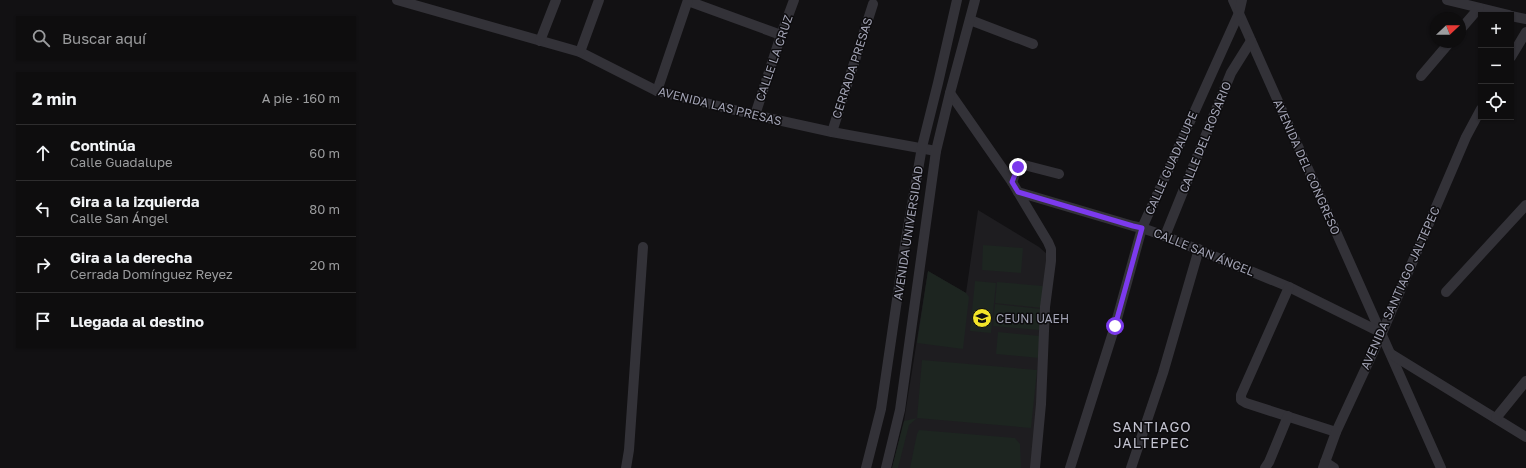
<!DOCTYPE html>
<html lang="es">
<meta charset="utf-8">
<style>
:root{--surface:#0e0d0e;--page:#171617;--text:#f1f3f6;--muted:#9b9c9e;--line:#2e2d2e}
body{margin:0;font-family:"Golos Text",sans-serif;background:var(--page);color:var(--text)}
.controls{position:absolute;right:12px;top:12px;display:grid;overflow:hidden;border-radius:0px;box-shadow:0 1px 3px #0004}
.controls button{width:36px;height:36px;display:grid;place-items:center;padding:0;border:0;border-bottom:1px solid var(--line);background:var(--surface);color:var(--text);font:20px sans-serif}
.compass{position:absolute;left:1430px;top:12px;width:36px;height:36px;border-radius:50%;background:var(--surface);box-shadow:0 1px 3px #0004;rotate:68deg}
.stop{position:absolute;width:12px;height:12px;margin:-9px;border:3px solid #7c3aed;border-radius:50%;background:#fff}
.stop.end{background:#7c3aed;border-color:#fff;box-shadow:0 1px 4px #0008}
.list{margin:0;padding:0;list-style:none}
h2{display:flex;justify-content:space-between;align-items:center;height:52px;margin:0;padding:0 16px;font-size:17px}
h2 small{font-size:13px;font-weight:400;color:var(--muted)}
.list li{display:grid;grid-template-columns:26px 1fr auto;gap:12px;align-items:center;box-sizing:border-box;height:56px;padding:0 16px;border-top:1px solid var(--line)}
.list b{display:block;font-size:15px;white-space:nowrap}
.list p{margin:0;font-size:13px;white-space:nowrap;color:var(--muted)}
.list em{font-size:13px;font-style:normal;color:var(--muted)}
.icon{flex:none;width:22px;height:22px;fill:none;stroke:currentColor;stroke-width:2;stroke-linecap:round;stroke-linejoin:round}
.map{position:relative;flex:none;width:1526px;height:468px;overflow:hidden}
.search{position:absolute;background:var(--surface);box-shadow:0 1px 3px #0004;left:16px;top:16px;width:340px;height:44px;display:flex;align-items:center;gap:10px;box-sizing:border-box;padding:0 14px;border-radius:0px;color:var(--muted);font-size:15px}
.panel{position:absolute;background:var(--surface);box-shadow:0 1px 3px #0004;left:16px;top:72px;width:340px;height:276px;border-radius:0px}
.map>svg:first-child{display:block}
</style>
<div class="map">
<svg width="1526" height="468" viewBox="0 0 1526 468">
<rect width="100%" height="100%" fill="#121113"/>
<!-- built -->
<path fill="#1e1d20" d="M978,210L1039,247L1048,255L1032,468H892L904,421L928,271L966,293Z"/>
<!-- green -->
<g fill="#1d2520">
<path d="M983,245L1023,248L1021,273L982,270Z"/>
<path d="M928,271L966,293L969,297L963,349L917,343Z"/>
<path d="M975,281L996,283L991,333L970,331Z"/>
<path d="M997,282L1043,286L1042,308L995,303Z"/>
<path d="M995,304L1041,309L1039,330L993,326Z"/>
<path d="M998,332L1040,336L1039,358L996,354Z"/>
<path d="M922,360L1037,370L1031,428L917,418L909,425L898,468H892L904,421L917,418Z"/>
<path d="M919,430L1015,438L1020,444L1021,468H910L917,434Z"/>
</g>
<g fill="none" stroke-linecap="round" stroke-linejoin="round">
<!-- minor -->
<g stroke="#333238" stroke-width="10">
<path d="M397,0L580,52L657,91L755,115L832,132L936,151"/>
<path d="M1233,0L1441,468"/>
<path d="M1447,0L1509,15"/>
<path d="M688,1L781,35"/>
<path d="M1511,16L1526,19"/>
<path d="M970,20L1033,44"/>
<path d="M1460,30L1479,8"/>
<path d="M540,41L556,0"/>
<path d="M580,52L599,0"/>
<path d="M1511,57L1526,32"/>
<path d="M1421,76L1450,42"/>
<path d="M657,91L688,0"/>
<path d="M950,93L1012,182L1048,242L1051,249V261L1045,307L1041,404L1035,468"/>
<path d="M755,115L781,35L794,0"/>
<path d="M832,132L873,4"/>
<path d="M1012,182L1018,167L1024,165L1059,174"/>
<path d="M1018,192L1133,226L1142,228L1165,236L1289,287L1382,333"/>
<path d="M1165,236L1231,73L1251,41"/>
<path d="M1289,287L1241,395V400L1246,403L1336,432"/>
<path d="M1446,292L1526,205"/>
<path d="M1391,354L1526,437"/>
<path d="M1496,418L1526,381"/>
<path d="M1325,462L1334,468"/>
<path d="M626,468L629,450L643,247"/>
<path d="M866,468L881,409L905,245L922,147L938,83L957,0"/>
<path d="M886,468L900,410L936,151L950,93L975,0"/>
<path d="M1070,468L1115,326L1142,228L1239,13L1242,0"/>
<path d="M1131,468L1163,373L1199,249"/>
<path d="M1265,468L1269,462L1288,416"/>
<path d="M1323,468L1336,432L1382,333L1466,137L1481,109"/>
</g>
</g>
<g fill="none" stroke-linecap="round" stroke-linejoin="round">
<!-- route -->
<path stroke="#7c3aed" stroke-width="5" d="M1018,167L1012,182L1018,192L1133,226L1142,228L1115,326"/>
</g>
<!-- icons -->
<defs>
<g id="university-disc" transform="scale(1)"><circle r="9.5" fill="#f3e529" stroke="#0d0c0e"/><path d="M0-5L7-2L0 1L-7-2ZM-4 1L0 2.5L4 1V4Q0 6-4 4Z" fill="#111"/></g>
</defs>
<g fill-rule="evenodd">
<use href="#university-disc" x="982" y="318"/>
</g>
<g text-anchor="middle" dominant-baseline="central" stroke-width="3" stroke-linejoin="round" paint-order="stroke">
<!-- street labels -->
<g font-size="12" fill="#a2a3b4" stroke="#0d0c0e">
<text transform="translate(774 58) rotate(-71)">CALLE LA CRUZ</text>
<text transform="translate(852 68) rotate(-72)">CERRADA PRESAS</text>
<text transform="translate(720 106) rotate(14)">AVENIDA LAS PRESAS</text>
<text transform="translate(1205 137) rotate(-68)">CALLE DEL ROSARIO</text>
<text transform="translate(1171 163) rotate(-66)">CALLE GUADALUPE</text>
<text transform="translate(1307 167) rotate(66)">AVENIDA DEL CONGRESO</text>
<text transform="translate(908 233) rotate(-81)">AVENIDA UNIVERSIDAD</text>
<text transform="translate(1204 252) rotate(22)">CALLE SAN ÁNGEL</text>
<text transform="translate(1400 288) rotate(-66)">AVENIDA SANTIAGO JALTEPEC</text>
</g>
<!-- poi labels -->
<g font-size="12" fill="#a2a3b4" stroke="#0d0c0e" text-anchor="start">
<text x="996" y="318">CEUNI UAEH</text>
</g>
<!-- quarter labels -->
<g font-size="14" letter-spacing="1" fill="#c3c3d0" stroke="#0d0c0e">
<text x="1152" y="426">SANTIAGO<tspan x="1152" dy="16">JALTEPEC</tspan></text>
</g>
</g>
</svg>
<div class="controls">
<button>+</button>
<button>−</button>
<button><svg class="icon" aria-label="locate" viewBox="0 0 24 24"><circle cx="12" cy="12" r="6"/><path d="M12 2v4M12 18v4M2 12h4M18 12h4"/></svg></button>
</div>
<svg class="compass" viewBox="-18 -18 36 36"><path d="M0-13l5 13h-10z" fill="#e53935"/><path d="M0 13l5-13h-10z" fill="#9b9c9e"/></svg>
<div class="stop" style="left:1115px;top:326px"></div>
<div class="stop end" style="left:1018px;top:167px"></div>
<div class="search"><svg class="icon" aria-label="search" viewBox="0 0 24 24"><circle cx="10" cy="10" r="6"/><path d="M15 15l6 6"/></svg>Buscar aquí</div>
<section class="panel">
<h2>2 min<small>A pie · 160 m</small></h2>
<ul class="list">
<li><svg class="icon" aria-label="ahead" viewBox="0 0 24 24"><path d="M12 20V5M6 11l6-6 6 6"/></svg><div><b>Continúa</b><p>Calle Guadalupe</p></div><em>60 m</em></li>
<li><svg class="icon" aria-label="left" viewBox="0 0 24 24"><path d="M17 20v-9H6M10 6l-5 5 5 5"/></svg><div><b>Gira a la izquierda</b><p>Calle San Ángel</p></div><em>80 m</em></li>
<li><svg class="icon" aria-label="right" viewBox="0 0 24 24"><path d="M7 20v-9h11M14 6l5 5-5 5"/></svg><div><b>Gira a la derecha</b><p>Cerrada Domínguez Reyez</p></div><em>20 m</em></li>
<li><svg class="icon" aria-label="arrive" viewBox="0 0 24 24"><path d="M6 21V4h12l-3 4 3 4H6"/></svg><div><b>Llegada al destino</b></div></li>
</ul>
</section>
</div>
